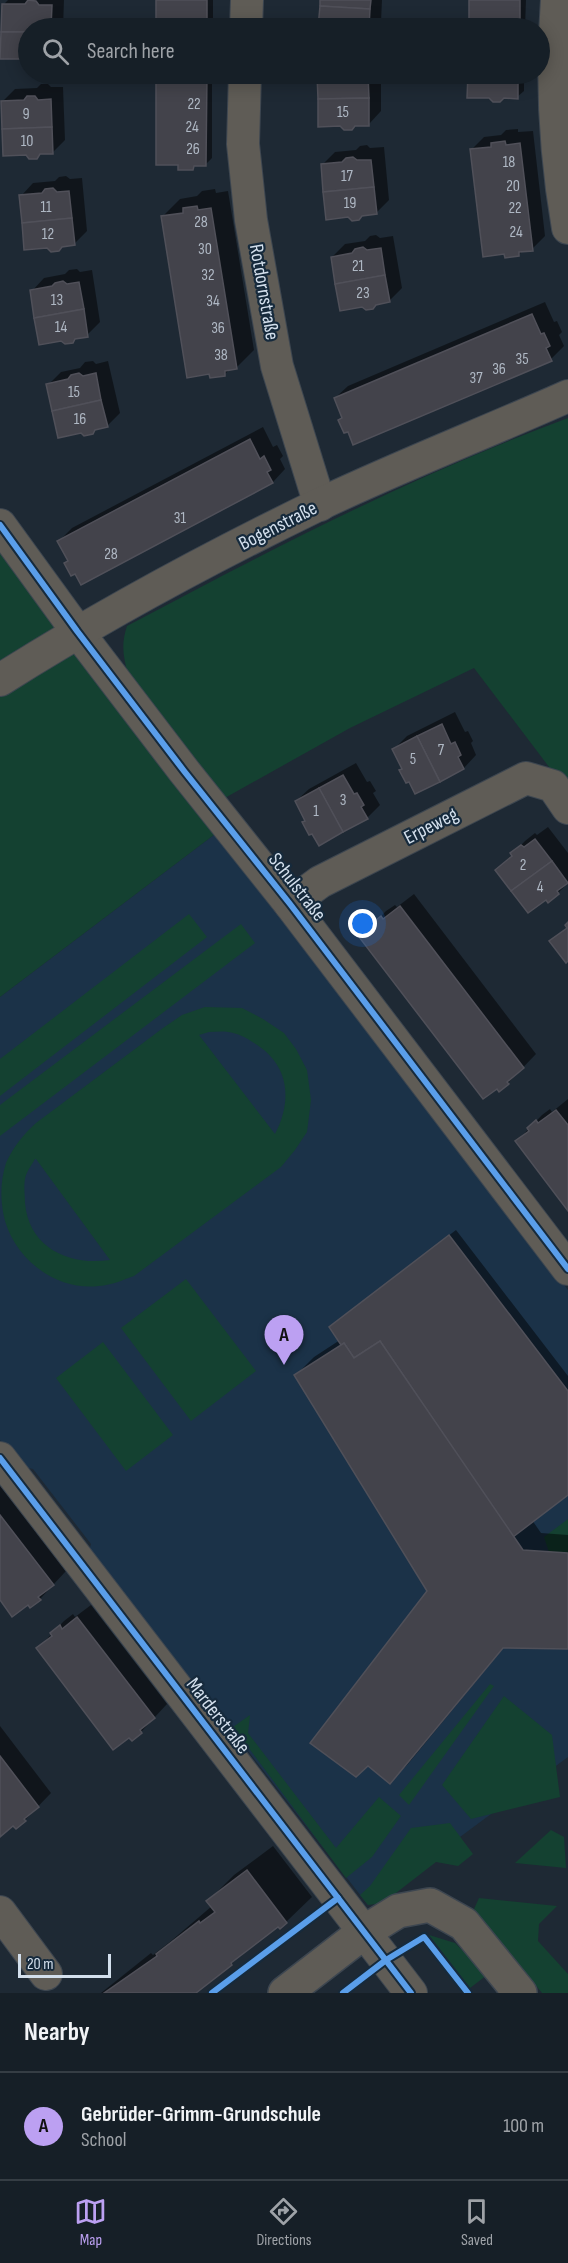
<!DOCTYPE html>
<meta charset="utf-8">
<style>
:root{--surface:#161f27;--page:#232c33;--text:#f1f3f6;--muted:#9ea2a7;--line:#353d44;--accent:#bca0f2}
body{margin:0;font-family:"Sofia Sans Condensed",sans-serif;background:var(--page);color:var(--text)}
.scale{position:absolute;left:18px;bottom:15px;width:93px;box-sizing:border-box;padding-left:6px;border:3px solid #d3dfec;border-top:0;font-size:16px;line-height:21px;white-space:nowrap;color:#d3dfec;-webkit-text-stroke:4px #162a3c;paint-order:stroke}
.you{position:absolute;left:363px;top:924px;width:21px;height:21px;margin:-15px;border:4px solid #fff;border-radius:50%;background:#1a73e8;box-shadow:0 0 0 9px #1a73e833}
.badge{display:grid;place-items:center;width:39px;height:39px;border-radius:50%;background:var(--accent);color:#111;font-size:20px;font-weight:700}
.pin{position:absolute;translate:-50% -50px;filter:drop-shadow(0 2px 3px #0008)}
.pin::after{content:'';position:absolute;top:32px;width:21px;height:18px;background:inherit;clip-path:polygon(0 0,100% 0,50% 100%)}
.list{margin:0;padding:0;list-style:none}
h2{display:flex;justify-content:space-between;align-items:center;height:78px;margin:0;padding:0 24px;font-size:26px}
h2 small{font-size:20px;font-weight:400;color:var(--muted)}
.list li{display:grid;grid-template-columns:39px 1fr auto;gap:18px;align-items:center;box-sizing:border-box;height:108px;padding:0 24px;border-top:2px solid var(--line)}
.list b{display:block;font-size:22px;white-space:nowrap}
.list p{margin:0;font-size:20px;white-space:nowrap;color:var(--muted)}
.list em{font-size:20px;font-style:normal;color:var(--muted)}
.icon{flex:none;width:33px;height:33px;fill:none;stroke:currentColor;stroke-width:2;stroke-linecap:round;stroke-linejoin:round}
.map{position:relative;flex:none;width:568px;height:1993px;overflow:hidden}
.search{position:absolute;background:var(--surface);box-shadow:0 3px 15px #0003;left:18px;right:18px;top:18px;height:66px;display:flex;align-items:center;gap:15px;box-sizing:border-box;padding:0 21px;border-radius:33px;color:var(--muted);font-size:22px}
.sheet{height:186px;background:var(--surface)}
nav{display:flex;justify-content:space-around;align-items:center;box-sizing:border-box;height:84px;border-top:2px solid var(--line);background:var(--surface);font-size:16px;color:var(--muted)}
nav a{display:grid;justify-items:center;gap:3px}
nav .on{color:var(--accent)}
.map>svg:first-child{display:block}
</style>
<div class="map">
<svg width="568" height="1993" viewBox="0 0 568 1993">
<rect width="100%" height="100%" fill="#1e2934"/>
<!-- built -->
<path fill="#1b3248" d="M219,831L568,1290V1757L368,1905L248,1751L239,1758L87,1559L91,1544L33,1469L20,1466L0,1440V997Z"/>
<!-- green -->
<g fill="#144131" fill-rule="evenodd">
<path d="M568,418V792L474,668L350,728L223,799L128,674C123,656 121,644 127,626C272,549 414,475 568,418Z"/>
<path d="M0,546L219,831L0,997Z"/>
<path d="M189,914L207,937L0,1096V1059Z"/>
<path d="M241,924L255,943L0,1136V1105Z"/>
<path d="M205,1007L242,1008L263,1019L284,1033L296,1049L307,1070L311,1100L307,1132L295,1150L281,1167L134,1276C123,1280 112,1285 99,1286C57,1291 17,1261 5,1221C0,1202 0,1182 6,1163C13,1147 23,1135 36,1123L163,1028L182,1015ZM209,1032C215,1032 222,1031 228,1032C237,1033 247,1038 254,1043C289,1064 293,1099 275,1134L199,1035ZM35,1159H36L110,1260C69,1266 29,1248 25,1203C25,1195 23,1184 26,1175C28,1170 32,1164 35,1159Z"/>
<path d="M186,1279L256,1371L191,1421L121,1328Z"/>
<path d="M103,1342L173,1435L126,1471L56,1378Z"/>
<path d="M568,1519V1553L549,1552L544,1537Z"/>
<path d="M490,1684L494,1686L409,1805L399,1795Z"/>
<path d="M504,1696L552,1735L560,1797L471,1819L442,1785Z"/>
<path d="M250,1715L248,1733L336,1848L379,1797L401,1816L372,1857L346,1878L233,1727Z"/>
<path d="M450,1823L473,1854L458,1866L436,1862L383,1903L368,1905L360,1895L370,1886L411,1828Z"/>
<path d="M551,1830L564,1837L566,1868L515,1863Z"/>
<path d="M479,1898L557,1906L539,1924L538,1941L568,1974V1993H542L474,1909Z"/>
<path d="M429,1935L455,1943L487,1975L470,1988Z"/>
</g>
<!-- shadow -->
<g fill="#0007">
<path d="M8,0H64L63,28H28V62L3,5Z"/>
<rect x="158" y="0" width="55" height="28"/>
<path d="M321,0H382L381,22L375,28H320Z"/>
<path d="M471,0H526L525,28H470Z"/>
<path d="M158,74H212V158L206,164H197L193,168L180,164H157Z"/>
<path d="M319,74H381V111L369,124L320,125Z"/>
<path d="M469,74H524V91L517,97L469,96Z"/>
<path d="M41,84H48L51,87H63L65,140L52,153L2,102L15,89L37,88Z"/>
<path d="M518,129V132L533,131L545,236L532,249L523,250L519,255L471,150L484,137L501,135L506,130Z"/>
<path d="M367,145L370,148L384,147L389,200L376,213L322,165L335,152L356,150L360,146Z"/>
<path d="M66,176L70,179L82,178L87,231L74,244L21,196L33,183L55,181L59,177Z"/>
<path d="M215,189L216,193L228,191L254,350L236,368L230,369L225,374L162,217L180,199L197,196L202,191Z"/>
<path d="M376,235L380,238L393,236L402,288L389,301L332,257L345,244L365,241L370,236Z"/>
<path d="M77,269L80,272L92,270L100,322L87,335L77,337L72,342L32,291L44,278L65,274L69,270Z"/>
<path d="M545,302L554,322L557,321L562,332L559,335L564,346L551,359L343,417L335,398L348,386Z"/>
<path d="M93,361L96,364L108,361L120,413L107,426L48,385L61,372L80,368L85,362Z"/>
<path d="M263,427L273,447L277,445L283,456L280,459L285,469L273,482L81,583L59,541L72,528Z"/>
<path d="M455,712L465,732L468,731L473,741L471,743L476,755L464,768L410,780L394,749L407,736Z"/>
<path d="M356,763L367,782L370,781L376,791L373,793L380,805L367,818L307,820L296,801L309,789Z"/>
<path d="M548,827L568,853V883L558,893L497,870L525,841L535,833L537,835Z"/>
<path d="M414,894L536,1054L508,1083L361,937L386,911L395,905L397,907Z"/>
<path d="M568,1099V1209L517,1141L542,1115L550,1109L552,1112Z"/>
<path d="M456,1230L568,1376V1493L532,1520L541,1533L568,1535V1648L505,1646L408,1764L390,1782L429,1591L296,1375L314,1357L340,1340L331,1327L338,1320Z"/>
<path d="M0,1485L66,1571L40,1599L0,1598Z"/>
<path d="M91,1605L167,1704L141,1732L38,1648L64,1621L73,1614L75,1617Z"/>
<path d="M0,1726L51,1793L25,1820L14,1824L0,1835Z"/>
<path d="M273,1846L312,1897L286,1922L279,1925L244,1951L231,1964L193,1993H101L151,1953L153,1955L171,1941L212,1906L208,1901L234,1875Z"/>
</g>
<!-- building -->
<g fill="#43434b" stroke="#505059" stroke-width="1.5">
<path d="M28,0L36,1L39,5H52L51,28H28V32H1L2,4H25Z"/>
<rect x="156" y="0" width="51" height="28"/>
<path d="M320,0H371L370,9L320,6Z"/>
<rect x="469" y="0" width="51" height="28"/>
<path d="M320,6L370,9L369,28H318Z"/>
<path d="M1,32H28V63L23,59H0Z"/>
<path d="M156,74H207L206,166H194L193,170H178V165H156Z"/>
<path d="M317,74H368L369,98L318,99Z"/>
<path d="M468,74H518V99L504,98L500,102H493L489,98H467Z"/>
<path d="M27,96H35L38,100L51,99L52,127L2,129L1,101L24,100Z"/>
<path d="M369,98V126H355L352,130H344L340,126L318,127V99Z"/>
<path d="M52,127L53,154H40L37,159H29L26,155L3,156L2,129Z"/>
<path d="M505,141L506,145L520,143L533,251L519,252V256L505,258L504,254L483,257L470,149L491,147V143Z"/>
<path d="M353,157L357,160H371L374,187L323,192L321,164L342,162L346,158Z"/>
<path d="M374,187L377,214L362,216L359,220L352,221L348,217L326,220L323,192Z"/>
<path d="M53,188L57,192L69,191L72,218L22,223L19,195L42,193L45,189Z"/>
<path d="M197,206L198,210L211,208L237,369L225,371V376L210,378L209,374L187,378L161,216L183,213V208Z"/>
<path d="M72,218L75,245L62,247L59,251L51,252L47,248L24,250L22,223Z"/>
<path d="M363,247L367,250L381,248L385,275L335,284L331,257L352,253L355,249Z"/>
<path d="M385,275L390,302L376,305L373,309L366,310L362,307L340,311L335,284Z"/>
<path d="M63,281L67,284L79,282L84,309L34,318L30,290L52,286L55,283Z"/>
<path d="M84,309L88,337L75,339L73,343L65,344L61,341L39,345L34,318Z"/>
<path d="M532,314L541,334L544,333L550,346L546,348L552,361L353,445L348,432L344,433L338,420L342,418L334,398Z"/>
<path d="M79,373L83,376L96,373L101,400L52,411L46,384L68,379L71,375Z"/>
<path d="M101,400L108,427L95,430L93,434L84,436L81,433L58,438L52,411Z"/>
<path d="M250,439L260,459L264,456L271,470L267,472L273,483L81,585L75,574L71,576L64,563L68,561L57,541Z"/>
<path d="M442,724L451,744L455,742L461,755L458,757L464,769L440,782L417,736Z"/>
<path d="M417,736L440,782L415,794L409,782L406,783L399,770L402,769L392,749Z"/>
<path d="M343,775L354,794L357,793L364,805L361,807L368,819L343,832L319,788Z"/>
<path d="M319,788L343,832L319,846L312,834L309,835L302,822L305,821L295,801Z"/>
<path d="M535,839L552,861L511,891L495,870L512,856L510,853L521,845L524,847Z"/>
<path d="M552,861L568,883L557,891L559,894L548,903L546,900L528,913L511,891Z"/>
<path d="M400,906L524,1068L507,1082L509,1084L499,1092L497,1089L483,1099L359,937L373,926L371,924L381,916L383,919Z"/>
<path d="M568,922V961L566,963L549,941L567,928L565,925Z"/>
<path d="M556,1110L568,1125V1211L515,1141L529,1131L527,1128L536,1120L538,1123Z"/>
<path d="M449,1235L568,1391V1495L513,1537L380,1341L354,1358L344,1343L341,1345L329,1327Z"/>
<path d="M380,1341L523,1550L568,1553V1649L503,1648L390,1784L368,1766L356,1777L310,1743L427,1591L294,1375L344,1343L354,1358Z"/>
<path d="M0,1515L54,1585L38,1597L41,1600L30,1608L28,1605L12,1617L0,1600Z"/>
<path d="M77,1617L155,1718L140,1730L142,1733L132,1741L129,1738L113,1750L36,1648L52,1636L50,1633L60,1625L62,1629Z"/>
<path d="M0,1756L39,1807L24,1819L26,1821L16,1829L13,1826L0,1837Z"/>
<path d="M247,1870L287,1923L280,1929L278,1927L231,1963L232,1965L196,1993H104L157,1956L156,1954L199,1921L200,1923L215,1912L206,1901Z"/>
</g>
<g fill="none" stroke-linecap="round" stroke-linejoin="round">
<!-- minor casing -->
<g stroke="#3d4650" stroke-width="34">
<g id="minor">
<path d="M557,0C551,76 555,153 568,228"/>
<path d="M246,28L247,0"/>
<path d="M245,74L243,144L251,220L277,366L320,505"/>
<path d="M0,525L77,631L184,771L290,904L568,1269"/>
<path d="M0,680C103,615 209,558 318,505C400,466 485,433 568,396"/>
<path d="M290,904L320,882L526,778L553,786L568,808"/>
<path d="M0,1458L411,1993"/>
<path d="M0,1912L46,1974"/>
</g>
</g>
<!-- tertiary casing -->
<g stroke="#3d4650" stroke-width="36">
<path id="tertiary" d="M285,1993L364,1932L398,1911L430,1905L464,1924L520,1993"/>
</g>
<!-- minor -->
<use href="#minor" stroke="#5f5c56" stroke-width="32"/>
<!-- tertiary -->
<use href="#tertiary" stroke="#5f5c56" stroke-width="33"/>
<!-- cycleway casing -->
<g stroke="#162a3c" stroke-width="10">
<g id="cycleway">
<path d="M0,525L77,631L184,771L290,904L568,1269"/>
<path d="M0,1458L411,1993"/>
<path d="M212,1993L338,1898"/>
<path d="M343,1993L386,1960L424,1937L468,1993"/>
</g>
</g>
<!-- cycleway -->
<use href="#cycleway" stroke="#5a9eea" stroke-width="6"/>
</g>
<g text-anchor="middle" dominant-baseline="central" stroke-width="4.5" stroke-linejoin="round" paint-order="stroke">
<!-- number labels -->
<g font-size="16" fill="#afb8c4">
<text x="194" y="104">22</text>
<text x="343" y="112">15</text>
<text x="26" y="114">9</text>
<text x="192" y="127">24</text>
<text x="27" y="141">10</text>
<text x="193" y="149">26</text>
<text x="509" y="162">18</text>
<text x="347" y="176">17</text>
<text x="513" y="186">20</text>
<text x="350" y="203">19</text>
<text x="46" y="207">11</text>
<text x="515" y="208">22</text>
<text x="201" y="222">28</text>
<text x="516" y="232">24</text>
<text x="48" y="234">12</text>
<text x="205" y="249">30</text>
<text x="358" y="266">21</text>
<text x="208" y="275">32</text>
<text x="363" y="293">23</text>
<text x="57" y="300">13</text>
<text x="213" y="301">34</text>
<text x="61" y="327">14</text>
<text x="218" y="328">36</text>
<text x="221" y="355">38</text>
<text x="522" y="359">35</text>
<text x="499" y="369">36</text>
<text x="476" y="378">37</text>
<text x="74" y="392">15</text>
<text x="80" y="419">16</text>
<text x="180" y="518">31</text>
<text x="111" y="554">28</text>
<text x="441" y="750">7</text>
<text x="413" y="759">5</text>
<text x="343" y="800">3</text>
<text x="316" y="811">1</text>
<text x="523" y="865">2</text>
<text x="540" y="887">4</text>
</g>
<!-- street labels -->
<g font-size="20" fill="#d3dfec" stroke="#162a3c">
<text transform="translate(264 292) rotate(80)">Rotdornstraße</text>
<text transform="translate(278 526) rotate(-27)">Bogenstraße</text>
<text transform="translate(431 826) rotate(-27)">Erpeweg</text>
<text transform="translate(297 887) rotate(52)">Schulstraße</text>
<text transform="translate(218 1716) rotate(52)">Marderstraße</text>
</g>
</g>
</svg>
<div class="scale">20 m</div>
<div class="you"></div>
<div class="pin badge" style="left:284px;top:1365px">A</div>
<div class="search"><svg class="icon" aria-label="search" viewBox="0 0 24 24"><circle cx="10" cy="10" r="6"/><path d="M15 15l6 6"/></svg>Search here</div>
</div>
<section class="sheet">
<h2>Nearby<small></small></h2>
<ul class="list">
<li><span class="badge">A</span><div><b>Gebrüder-Grimm-Grundschule</b><p>School</p></div><em>100 m</em></li>
</ul>
</section>
<nav>
<a class="on"><svg class="icon" aria-label="map" viewBox="0 0 24 24"><path d="M3 6l6-2 6 2 6-2v14l-6 2-6-2-6 2zM9 4v14M15 6v14"/></svg>Map</a>
<a><svg class="icon" aria-label="directions" viewBox="0 0 24 24"><path d="M12 3l9 9-9 9-9-9zM9 14v-3h6M13 9l2 2-2 2"/></svg>Directions</a>
<a><svg class="icon" aria-label="saved" viewBox="0 0 24 24"><path d="M7 4h10v16l-5-4-5 4z"/></svg>Saved</a>
</nav>
